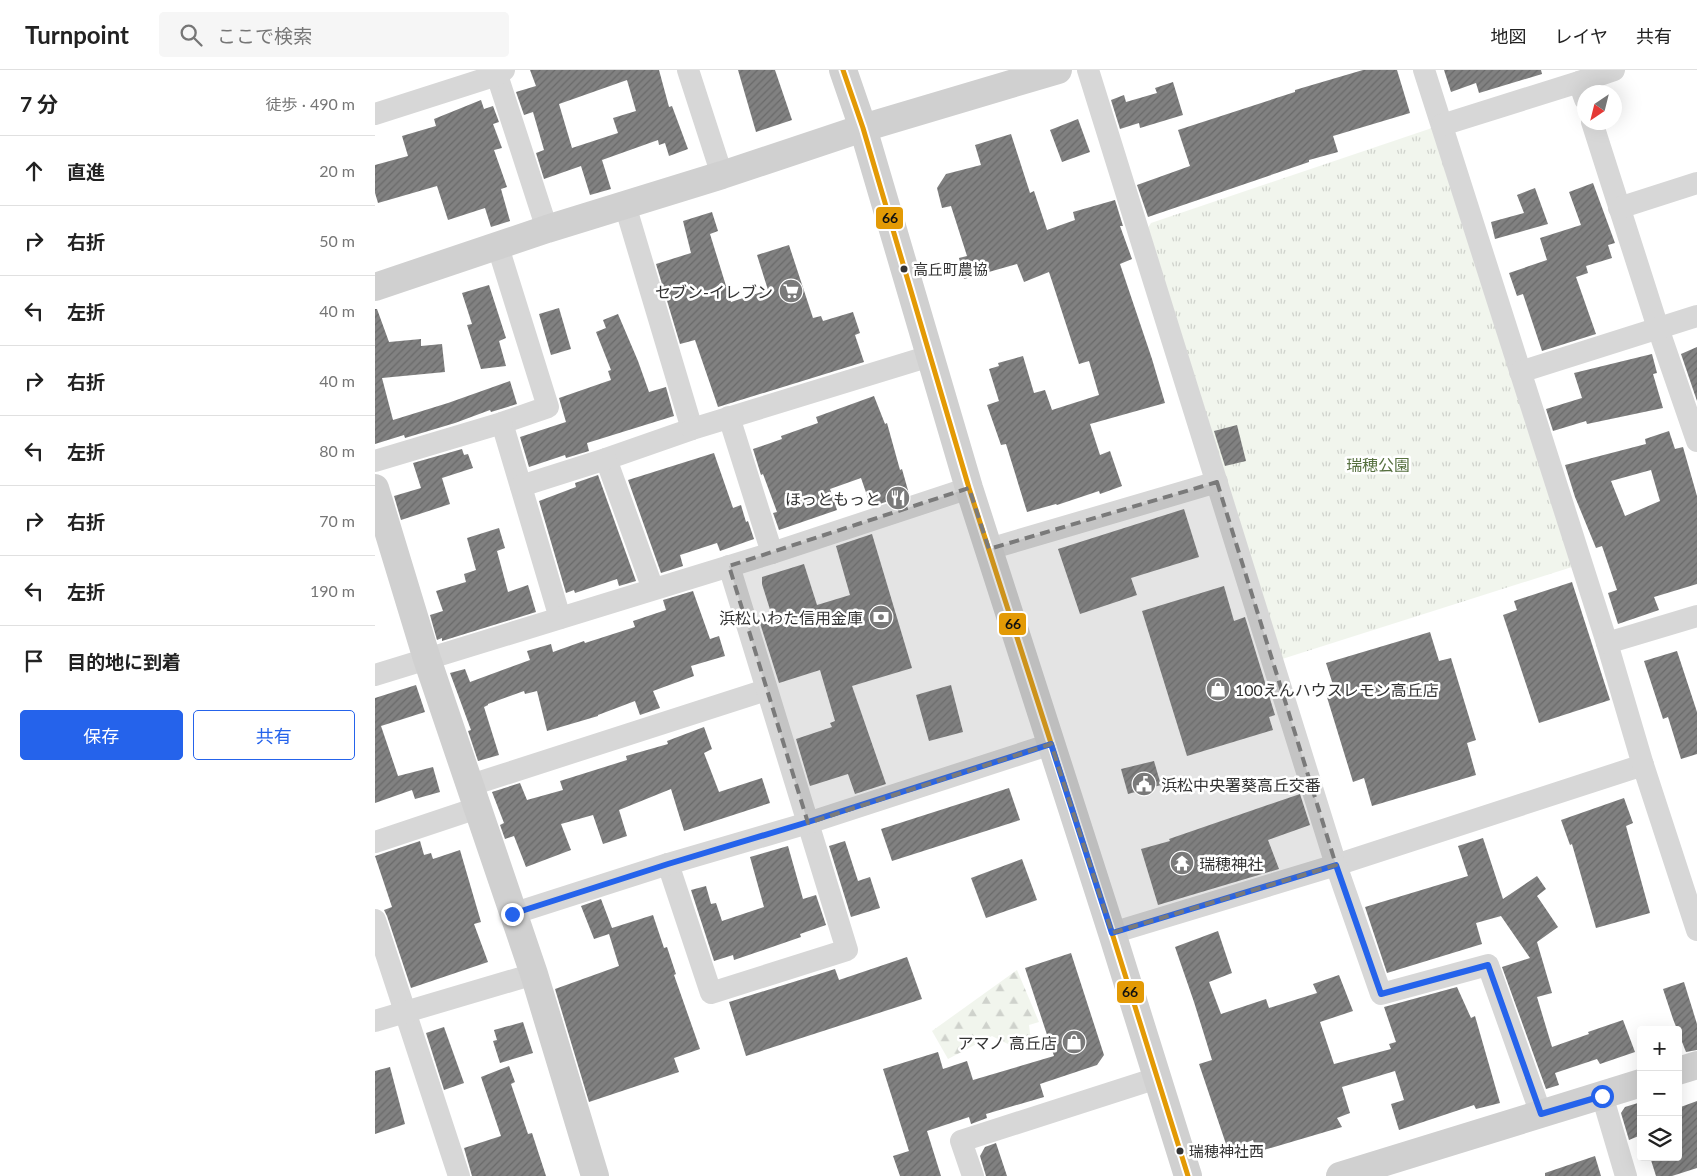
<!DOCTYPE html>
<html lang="ja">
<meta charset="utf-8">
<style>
:root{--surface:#fff;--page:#f6f6f6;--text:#222;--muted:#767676;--line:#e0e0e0;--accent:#2563eb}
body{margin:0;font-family:Lato,"Noto Sans JP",sans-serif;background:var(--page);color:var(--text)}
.controls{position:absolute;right:15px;bottom:15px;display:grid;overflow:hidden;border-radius:5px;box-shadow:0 5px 20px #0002}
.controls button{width:45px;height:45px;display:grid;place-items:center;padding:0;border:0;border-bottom:1px solid var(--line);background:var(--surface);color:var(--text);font:25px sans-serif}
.compass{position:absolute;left:1202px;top:15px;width:45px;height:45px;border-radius:50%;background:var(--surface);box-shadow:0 5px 20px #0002;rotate:215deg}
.stop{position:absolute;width:15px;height:15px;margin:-11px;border:4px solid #2563eb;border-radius:50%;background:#fff}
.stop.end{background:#2563eb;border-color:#fff;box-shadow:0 1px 5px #0008}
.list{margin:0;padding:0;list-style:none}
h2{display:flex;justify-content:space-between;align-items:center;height:65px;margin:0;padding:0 20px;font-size:21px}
h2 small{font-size:16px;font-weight:400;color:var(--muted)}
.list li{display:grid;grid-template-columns:32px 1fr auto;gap:15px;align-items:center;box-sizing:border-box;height:70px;padding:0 20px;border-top:1px solid var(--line)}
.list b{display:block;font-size:19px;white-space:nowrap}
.list em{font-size:16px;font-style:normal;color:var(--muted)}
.actions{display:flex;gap:10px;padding:15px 20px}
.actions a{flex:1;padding:11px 0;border:1px solid var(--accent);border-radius:5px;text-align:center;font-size:18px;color:var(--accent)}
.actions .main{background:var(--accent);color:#fff}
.icon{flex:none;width:28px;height:28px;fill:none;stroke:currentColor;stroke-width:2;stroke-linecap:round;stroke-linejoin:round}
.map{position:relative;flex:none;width:1322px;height:1106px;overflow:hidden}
header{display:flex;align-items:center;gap:30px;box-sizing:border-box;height:70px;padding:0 25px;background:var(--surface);border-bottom:1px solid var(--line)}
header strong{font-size:24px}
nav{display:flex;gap:28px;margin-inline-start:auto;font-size:18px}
.search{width:350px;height:45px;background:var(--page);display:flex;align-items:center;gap:12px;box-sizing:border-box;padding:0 18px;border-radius:5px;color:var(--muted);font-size:19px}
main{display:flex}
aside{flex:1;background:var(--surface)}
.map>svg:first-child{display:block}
</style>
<header>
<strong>Turnpoint</strong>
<div class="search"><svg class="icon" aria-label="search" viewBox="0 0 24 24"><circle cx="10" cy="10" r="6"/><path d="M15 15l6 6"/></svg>ここで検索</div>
<nav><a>地図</a><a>レイヤ</a><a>共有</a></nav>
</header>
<main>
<aside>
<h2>7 分<small>徒歩 · 490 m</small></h2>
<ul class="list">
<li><svg class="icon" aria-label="ahead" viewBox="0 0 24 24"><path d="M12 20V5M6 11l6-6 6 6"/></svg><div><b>直進</b></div><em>20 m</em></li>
<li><svg class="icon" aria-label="right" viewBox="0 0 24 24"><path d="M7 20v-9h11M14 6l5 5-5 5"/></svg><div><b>右折</b></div><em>50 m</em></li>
<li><svg class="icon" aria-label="left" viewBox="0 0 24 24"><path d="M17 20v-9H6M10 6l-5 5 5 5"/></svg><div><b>左折</b></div><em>40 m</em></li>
<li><svg class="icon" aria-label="right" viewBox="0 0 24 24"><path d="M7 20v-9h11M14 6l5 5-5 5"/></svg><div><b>右折</b></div><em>40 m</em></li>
<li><svg class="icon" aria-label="left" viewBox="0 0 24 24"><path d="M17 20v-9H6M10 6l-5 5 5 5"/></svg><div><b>左折</b></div><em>80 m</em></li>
<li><svg class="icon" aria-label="right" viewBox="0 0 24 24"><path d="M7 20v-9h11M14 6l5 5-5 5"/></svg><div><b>右折</b></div><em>70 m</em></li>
<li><svg class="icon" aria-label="left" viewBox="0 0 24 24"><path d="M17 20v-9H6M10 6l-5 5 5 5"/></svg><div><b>左折</b></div><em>190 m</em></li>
<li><svg class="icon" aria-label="arrive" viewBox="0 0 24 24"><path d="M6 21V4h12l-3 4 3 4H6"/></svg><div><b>目的地に到着</b></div></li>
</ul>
<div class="actions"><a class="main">保存</a><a>共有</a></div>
</aside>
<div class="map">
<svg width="1322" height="1106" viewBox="0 0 1322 1106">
<defs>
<pattern id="grass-tufts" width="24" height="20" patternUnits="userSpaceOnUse" patternTransform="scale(1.25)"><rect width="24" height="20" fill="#f1f5ed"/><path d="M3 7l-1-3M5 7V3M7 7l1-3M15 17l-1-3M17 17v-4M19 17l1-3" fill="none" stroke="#cfd2cc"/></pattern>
<pattern id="forest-firs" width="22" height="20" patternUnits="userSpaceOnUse" patternTransform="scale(1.25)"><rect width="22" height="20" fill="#f1f5ed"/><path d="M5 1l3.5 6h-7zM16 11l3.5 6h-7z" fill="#cfd2cc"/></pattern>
<pattern id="building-hatch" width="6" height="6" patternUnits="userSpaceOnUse" patternTransform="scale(1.25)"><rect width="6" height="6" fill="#818181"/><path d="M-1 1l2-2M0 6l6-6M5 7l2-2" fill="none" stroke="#6a6a6a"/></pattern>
</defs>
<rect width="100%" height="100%" fill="#fff"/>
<!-- grass -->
<path fill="url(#grass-tufts)" d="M1057,58L1197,497L904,590L769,164L776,153Z"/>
<!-- forest -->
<path fill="url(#forest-firs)" d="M642,900L664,952L654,955L656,971L635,975L617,966L573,989L557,961Z"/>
<!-- building -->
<g fill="url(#building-hatch)" fill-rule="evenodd">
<path d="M155,0H284L294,37L297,36L313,79L294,86L290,73L284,75L283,70L227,90L236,119L215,125L206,96L169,109L161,83L169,80L158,42L149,45L141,22L161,16ZM252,10L261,41L238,48L243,63L197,78L184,34Z"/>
<path d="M363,0H400L417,50L381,62Z"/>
<path d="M988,0H1022L1035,43L958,66L963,82L934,90V92L773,147L762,115L815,96L803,60L920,22V20Z"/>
<path d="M1069,0H1166L1167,4L1104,23L1101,13L1076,22Z"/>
<path d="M798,12L808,45L765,58L764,53L745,59L736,30L749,25L751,32L782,23L780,18Z"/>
<path d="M106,30L109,39L118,36L124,52L118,54L127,78L119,80L132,117L126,119L135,151L116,157L110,138L73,150L62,116L3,133L0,123V95L33,86L27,66L61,56L59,49Z"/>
<path d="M703,49L715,82L687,92L675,60Z"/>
<path d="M636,64L655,123L659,121L672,160L700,150L698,142L740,130L748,156H745L757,189L745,194L777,289L790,333L715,354L725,385L735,381L747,416L725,424L724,421L682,435L681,434L652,442L631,374L626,375L612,335L624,331L614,299L624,296L623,293L648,286L659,323L670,320L677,340L724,325L714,291L704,294L674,202L649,212L642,194L589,209L584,188L592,186L576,136L567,138L562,118L571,104L606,95L600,75Z"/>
<path d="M1218,113L1240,173L1233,175L1237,188L1211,196L1213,203L1201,207L1221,264L1167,281L1148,224L1142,226L1134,203L1172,190L1165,168L1206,155L1194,122Z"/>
<path d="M1160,118L1173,154L1120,169L1116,152L1149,143L1142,125Z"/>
<path d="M337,142L343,161L335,164L356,232L393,220L382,185L414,175L438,248L446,246L448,251L478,242L485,263L480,265L489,292L343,337L320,270L305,274L281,194L316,183L308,151Z"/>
<path d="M114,215L131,268L124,271L131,296L106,299L92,255L97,254L87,223Z"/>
<path d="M184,238L196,279L176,285L164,244Z"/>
<path d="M0,239H2L14,272L46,269V276L67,274L70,302L7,308L18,350L73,333L135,311L142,334L116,342L115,340L80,353L30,368L29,365L0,374Z"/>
<path d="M243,244L263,291L274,322L291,317L299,346L212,373L214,381L191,388L190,385L154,397L145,367L191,352L184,328L236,310L233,301L236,300L221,262L231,258L228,250Z"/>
<path d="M1322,277V331L1306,284Z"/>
<path d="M1277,284L1282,303L1278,304L1288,338L1212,354L1211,351L1178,361L1171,339L1207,328L1199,303Z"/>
<path d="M499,326L510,354L512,353L525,400L527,399L534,424L496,437L486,408L455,419L462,440L404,460L398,443L402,442L388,404L386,405L378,379L407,369L406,366L443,353L441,347Z"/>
<path d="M862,355L871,391L850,396L839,361Z"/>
<path d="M1294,361L1300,379L1308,377L1322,426V514L1279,527L1284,540L1243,554L1233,523L1242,520L1227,476L1221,478L1200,427L1190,395L1271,374L1270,369ZM1276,400L1285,431L1250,446L1236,411Z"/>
<path d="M87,379L89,385L93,384L98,398L67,408L75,434L26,450L19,426L46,418L38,393Z"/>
<path d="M339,383L358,438L366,435L371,452L373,451L379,469L345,481L342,473L305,485L308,496L286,503L253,410Z"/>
<path d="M223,405L261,511L244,516L242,509L200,523L199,520L191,523L164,431L201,417L200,413Z"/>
<path d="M809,439L824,487L756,508L762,525L705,544L683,479Z"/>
<path d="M124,458L130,478L122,481L133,522L153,515L161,542L67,571V568L62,570L55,545L68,541L61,521L91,512L89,504L101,500L92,468Z"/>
<path d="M497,464L537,598L477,616L511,714L480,724L473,704L435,716L421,669L457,657L455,653L460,651L445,600L404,613L384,550L397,546L387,514V507L429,494L442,535L475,525L461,476Z"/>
<path d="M1197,512L1235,630L1164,653L1128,545L1142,540L1139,531Z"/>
<path d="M849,516L859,551L870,547L900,645L894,647L898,660L812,686L767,541Z"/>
<path d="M318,521L335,569L344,566L350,586L316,596L319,606L278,621L285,638L265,645L260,631L223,645V646L172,661L162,621L150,624L149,621L113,634V635L109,637L124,685L103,691L93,661L96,660L75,603L90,599L95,612L155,590L152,581L176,574L178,582L209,571L210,573L260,557L258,551L291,540L288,530Z"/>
<path d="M1055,562L1064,591L1076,588L1101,670L1092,673L1101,705L997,736L989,708L978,712L951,624L960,621L951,593Z"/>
<path d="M1302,581L1322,642V684L1306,689L1293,647L1288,649L1269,591Z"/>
<path d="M41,615L50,642L6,656L23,706L58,697L65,722L40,729L37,720L0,733V628Z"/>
<path d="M576,615L588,662L554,671L541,625Z"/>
<path d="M329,657L337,679L329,683L344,722L387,708L395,733L309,761L296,719L244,740L252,766L228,774L218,745L186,754L196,780L151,797L139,766L130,769L125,755L129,753L117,722L145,713L152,730L188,720L185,711L252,690L251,686L293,674L292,671Z"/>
<path d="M779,691L786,715L753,724L746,699Z"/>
<path d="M634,718L645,750L517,791L506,759Z"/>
<path d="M925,724L935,755L893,770L904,799L783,835L766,779L795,771L794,769Z"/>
<path d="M1249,728L1258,753L1251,756L1275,843L1221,858L1197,774L1195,775L1186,750Z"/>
<path d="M1108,768L1128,829L1162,806L1171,819L1162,826L1183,857L1162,872L1177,923L1162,927L1177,977L1214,964L1213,962L1248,950L1260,982L1225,994L1222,989L1180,1003L1184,1015L1171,1019L1127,897L1155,888L1126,846L1101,853L1107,874L1012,903L990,837L1093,806L1083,776Z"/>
<path d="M45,771L49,785L56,783L58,789L85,780L106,852L99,854L113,892L36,918L12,846L9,840L17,837L0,786Z"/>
<path d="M470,771L483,811L495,807L505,838L476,847L454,776Z"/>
<path d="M413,776L428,829L441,825L451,855L425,864L426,867L359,890L358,885L339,891L316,820L331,816L336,834L341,833L347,851L389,837L375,787Z"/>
<path d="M647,789L662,830L611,848L596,808Z"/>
<path d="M226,829L237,858L278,845L289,878L292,877L301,904L299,905L325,979L299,988L304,1002L214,1032L180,919L244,896L234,864L219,869L206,836Z"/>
<path d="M843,861L857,903L834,912L846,944L891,929L894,938L942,923L938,914L964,905L978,941L945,952L959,994L1016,979L1014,974L1021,972L1009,937L1082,917L1096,948L1100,946L1125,1033L1101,1039L1099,1035L1024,1060L1016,1034L1029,1030L1020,1001L967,1017L975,1043L962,1048L967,1057L882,1082L878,1070L853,1080L824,994L837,990L819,932L800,877Z"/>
<path d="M696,883L729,985L722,995L665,1014L669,1027L611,1044L612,1048L596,1054L594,1047L552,1061L566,1106H525L518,1086L534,1081L508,999L563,982L568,999L592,991L598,1010L679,986L650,898Z"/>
<path d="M532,887L547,929L371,986L354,932L460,899L464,910Z"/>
<path d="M1309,912L1322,954V980L1311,982L1298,949L1288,919Z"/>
<path d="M148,952L158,983L125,993L118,971L122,970L119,960Z"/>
<path d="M69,957L89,1013L69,1020L51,963Z"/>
<path d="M134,996L140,1012L136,1014L153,1064L157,1063L171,1106H97L89,1078L126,1066L106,1007Z"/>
<path d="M15,997L30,1054L0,1064V1001Z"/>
<path d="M1322,1031V1098L1297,1106H1281L1275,1087H1303V1038Z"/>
<path d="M1266,1032V1065L1254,1070L1246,1043L1250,1037Z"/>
<path d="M621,1073L632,1106H611L605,1086L610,1077Z"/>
<path d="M1220,1086L1226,1106H1170V1103Z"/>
</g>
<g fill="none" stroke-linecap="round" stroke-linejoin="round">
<!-- street -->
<g stroke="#d7d7d7" stroke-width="22">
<path d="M313,0L347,105"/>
<path d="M713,0L961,795L1268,695"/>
<path d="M1049,0L1232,573L1268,695L1322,860"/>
<path d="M122,5L172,159"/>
<path d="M1210,29L1204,12L1239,0"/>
<path d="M0,44L122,5L129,0"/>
<path d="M1217,52L1283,258L1322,371"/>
<path d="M1067,55L1204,12"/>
<path d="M250,135L317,359L231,389L278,519"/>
<path d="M1244,138L1322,113"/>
<path d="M123,177L173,337L127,353L185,548"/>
<path d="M1145,302L1322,246"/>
<path d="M354,347L397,483"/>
<path d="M317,359L555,286"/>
<path d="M0,391L127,353"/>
<path d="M146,416L231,389"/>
<path d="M614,479L842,412"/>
<path d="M1232,573L1322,546"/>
<path d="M0,605L397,483L594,418"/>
<path d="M96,715L391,620"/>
<path d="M0,772L102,738"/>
<path d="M293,794L336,923L472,880L354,496"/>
<path d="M137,844L293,794L433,753L676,674"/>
<path d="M0,850L84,1106"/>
<path d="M737,863L961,795L1006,924L1113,895L1166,1044"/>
<path d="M0,951L159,904"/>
<path d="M1227,1025L1251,1106"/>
<path d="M598,1106L586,1071L782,1008"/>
</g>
<!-- secondary -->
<g stroke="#d0d0d0" stroke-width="28">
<path d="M468,0L488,58L594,418L737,863L813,1106"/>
<path d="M0,217L172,159L347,105L488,58L683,0"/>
<path d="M0,418L52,589L159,904L220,1106"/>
<path d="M1303,1001L1322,995"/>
<path d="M965,1106L1266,1013"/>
</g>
<!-- bus-1 casing -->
<g stroke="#fff" stroke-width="9">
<path id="bus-1" d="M468,0L488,58L594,418L737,863L813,1106"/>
</g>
<!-- bus-1 -->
<use href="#bus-1" stroke="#e39a05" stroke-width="5"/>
</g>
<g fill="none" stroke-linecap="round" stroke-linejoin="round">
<!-- route -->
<path stroke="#2563eb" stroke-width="6" d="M137,844L293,794L433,752L676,674L737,863L961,795L1006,924L1113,895L1166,1044L1227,1026"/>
</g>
<!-- marked area -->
<path fill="#7a7a7a" fill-opacity="0.2" stroke="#7a7a7a" stroke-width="4" stroke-dasharray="10 6" stroke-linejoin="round" d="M842,412L961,795L737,863L676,674L433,753L354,496L594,418L614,479Z"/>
<!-- icons -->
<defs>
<g id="supermarket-disc" transform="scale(1.25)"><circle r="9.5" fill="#7a7a7a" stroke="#fff"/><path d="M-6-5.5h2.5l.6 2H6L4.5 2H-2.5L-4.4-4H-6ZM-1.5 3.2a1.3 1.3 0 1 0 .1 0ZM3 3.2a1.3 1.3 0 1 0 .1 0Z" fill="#fff"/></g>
<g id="restaurant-disc" transform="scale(1.25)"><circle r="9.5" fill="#7a7a7a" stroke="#fff"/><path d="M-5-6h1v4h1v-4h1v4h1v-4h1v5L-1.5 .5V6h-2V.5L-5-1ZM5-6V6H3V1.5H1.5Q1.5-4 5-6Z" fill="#fff"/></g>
<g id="bank-disc" transform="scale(1.25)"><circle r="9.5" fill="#7a7a7a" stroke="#fff"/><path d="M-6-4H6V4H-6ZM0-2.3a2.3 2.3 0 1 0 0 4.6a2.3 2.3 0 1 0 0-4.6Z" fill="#fff"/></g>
<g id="shop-disc" transform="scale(1.25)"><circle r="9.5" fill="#7a7a7a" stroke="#fff"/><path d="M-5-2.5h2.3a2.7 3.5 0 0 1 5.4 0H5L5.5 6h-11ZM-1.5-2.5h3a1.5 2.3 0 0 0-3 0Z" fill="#fff"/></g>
<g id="civic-disc" transform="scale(1.25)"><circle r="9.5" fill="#7a7a7a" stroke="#fff"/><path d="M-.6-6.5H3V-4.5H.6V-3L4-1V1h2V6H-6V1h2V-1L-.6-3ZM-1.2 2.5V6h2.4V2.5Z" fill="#fff"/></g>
<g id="temple-disc" transform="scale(1.25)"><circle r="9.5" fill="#7a7a7a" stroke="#fff"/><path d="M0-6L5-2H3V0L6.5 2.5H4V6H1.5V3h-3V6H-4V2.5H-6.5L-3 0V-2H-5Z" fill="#fff"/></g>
</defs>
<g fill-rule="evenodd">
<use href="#supermarket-disc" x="416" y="221"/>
<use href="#restaurant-disc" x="523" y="428"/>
<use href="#bank-disc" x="506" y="547"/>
<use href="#shop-disc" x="843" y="619"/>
<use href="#civic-disc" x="769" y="714"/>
<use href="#temple-disc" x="807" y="793"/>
<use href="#shop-disc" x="699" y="972"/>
</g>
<!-- markers -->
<g fill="#333" stroke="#fff" stroke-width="2">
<circle cx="529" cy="199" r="4.5"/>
<circle cx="805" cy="1081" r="4.5"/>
</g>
<g text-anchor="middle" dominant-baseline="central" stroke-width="5" stroke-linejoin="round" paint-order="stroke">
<!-- bus labels -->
<g font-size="15" fill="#333" stroke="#fff" text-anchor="start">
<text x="538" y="199">高丘町農協</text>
<text x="814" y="1081">瑞穂神社西</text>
</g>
<!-- poi labels -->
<g font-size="16" fill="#333" stroke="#fff" text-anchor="end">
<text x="398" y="221">セブン-イレブン</text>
<text x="506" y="428">ほっともっと</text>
<text x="488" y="547">浜松いわた信用金庫</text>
<text x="860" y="619" text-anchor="start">100えんハウスレモン高丘店</text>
<text x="786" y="714" text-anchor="start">浜松中央署葵高丘交番</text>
<text x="824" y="793" text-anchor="start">瑞穂神社</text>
<text x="682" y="972">アマノ 高丘店</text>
</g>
<!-- park labels -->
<g font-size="16" fill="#56703f" stroke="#fff">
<text x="1003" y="394">瑞穂公園</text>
</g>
</g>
<g stroke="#fff" stroke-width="2">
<rect x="500" y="136" width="29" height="24" rx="5" fill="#e39a05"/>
<rect x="623" y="542" width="29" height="24" rx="5" fill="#e39a05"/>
<rect x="741" y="910" width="29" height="24" rx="5" fill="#e39a05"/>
</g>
<g font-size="14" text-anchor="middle" font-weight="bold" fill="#111">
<text x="515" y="153">66</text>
<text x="638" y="559">66</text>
<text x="755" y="927">66</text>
</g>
</svg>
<div class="controls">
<button>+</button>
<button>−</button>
<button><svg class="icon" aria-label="layers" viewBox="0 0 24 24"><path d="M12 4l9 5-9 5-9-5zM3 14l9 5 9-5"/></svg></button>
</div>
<svg class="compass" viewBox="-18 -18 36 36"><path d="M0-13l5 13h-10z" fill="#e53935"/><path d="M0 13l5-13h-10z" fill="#767676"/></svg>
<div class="stop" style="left:1227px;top:1026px"></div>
<div class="stop end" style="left:137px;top:844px"></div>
</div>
</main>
